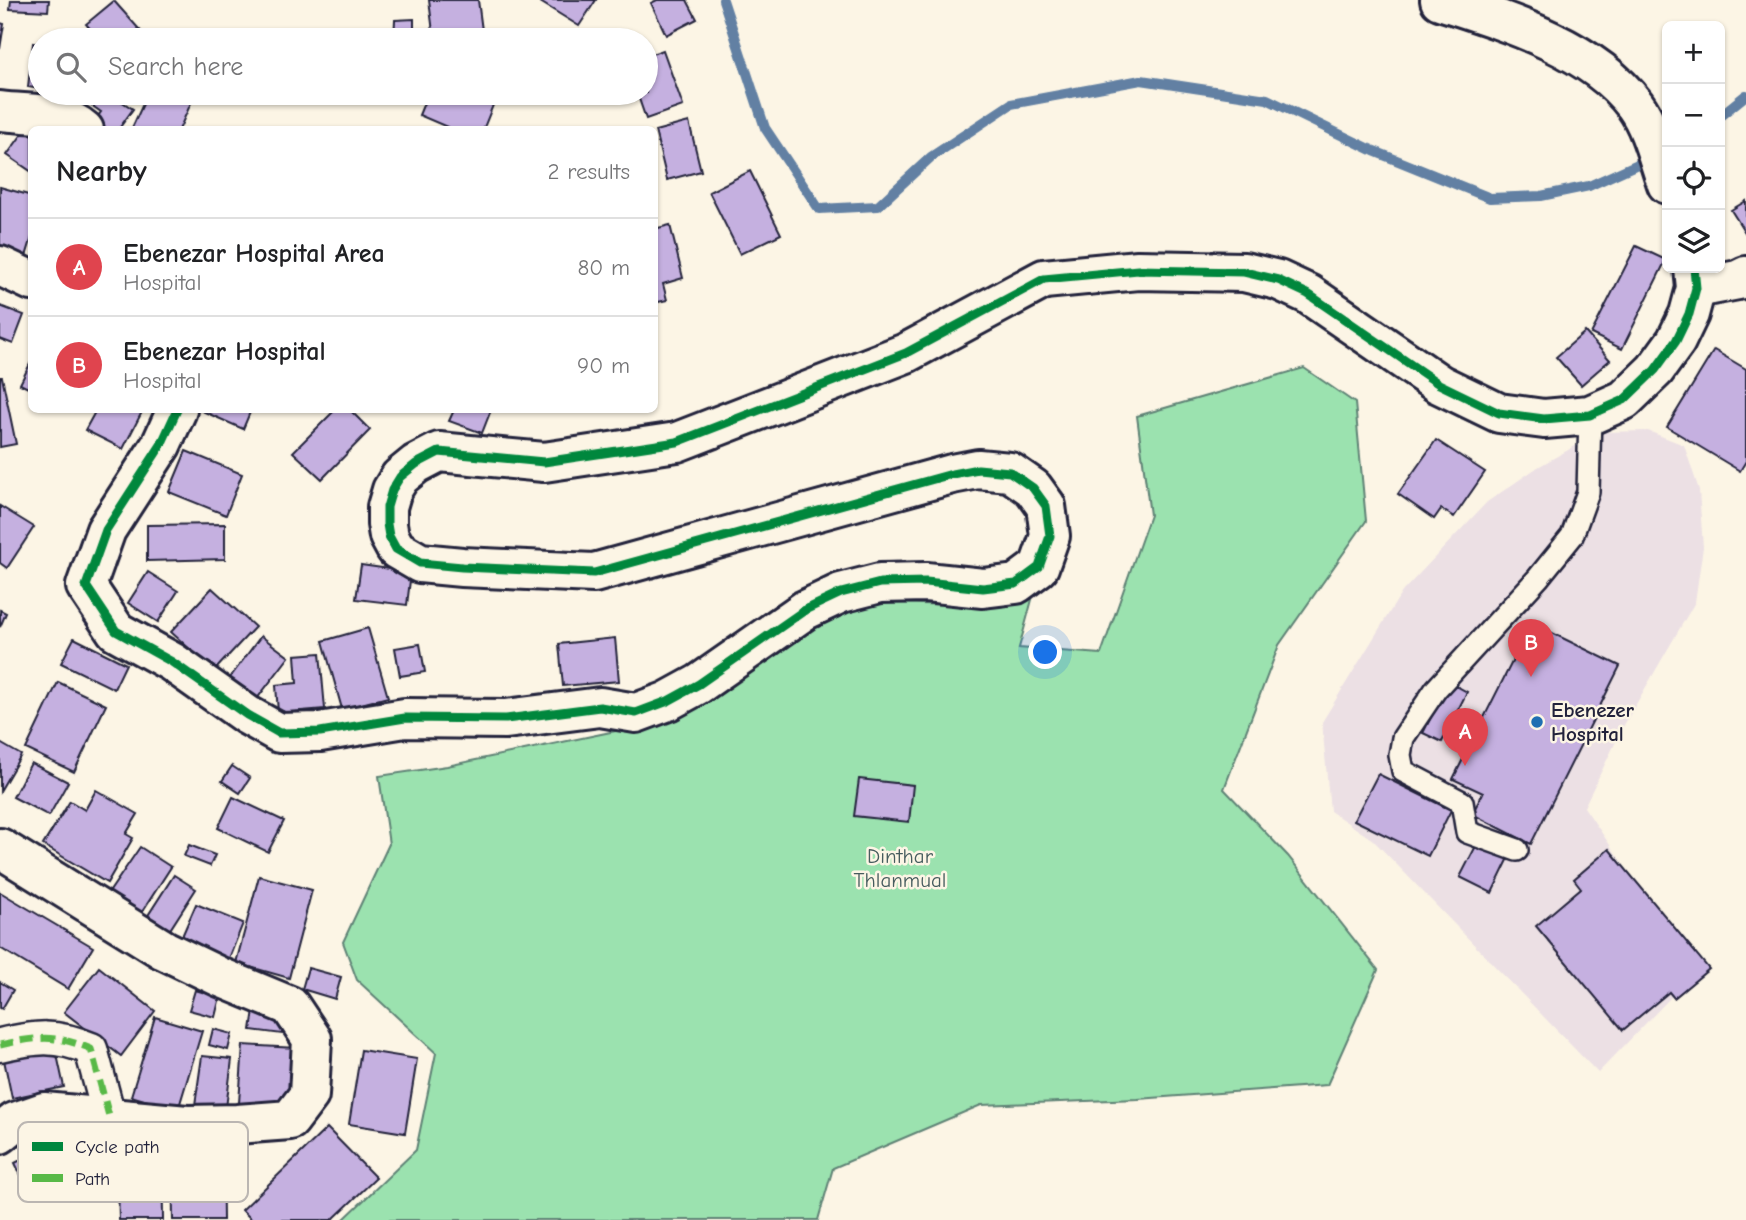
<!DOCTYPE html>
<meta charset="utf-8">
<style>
:root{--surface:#fff;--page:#f6f6f6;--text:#202124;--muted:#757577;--line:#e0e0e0;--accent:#db2777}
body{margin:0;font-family:"Comic Neue",sans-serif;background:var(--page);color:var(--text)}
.controls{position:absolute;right:21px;top:21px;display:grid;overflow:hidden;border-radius:10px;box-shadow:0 2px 5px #0004}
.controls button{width:63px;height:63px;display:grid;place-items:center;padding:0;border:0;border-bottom:2px solid var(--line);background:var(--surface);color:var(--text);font:35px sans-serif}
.you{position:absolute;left:1046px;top:653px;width:24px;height:24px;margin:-18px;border:5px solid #fff;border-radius:50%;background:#1a73e8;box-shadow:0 0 0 10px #1a73e833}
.badge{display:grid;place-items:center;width:46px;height:46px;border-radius:50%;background:var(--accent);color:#fff;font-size:23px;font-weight:700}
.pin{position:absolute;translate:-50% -58px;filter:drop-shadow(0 2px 4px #0008)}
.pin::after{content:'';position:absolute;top:37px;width:24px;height:21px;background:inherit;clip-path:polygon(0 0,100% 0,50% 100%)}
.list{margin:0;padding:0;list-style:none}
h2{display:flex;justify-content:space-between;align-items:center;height:91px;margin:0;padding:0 28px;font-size:30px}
h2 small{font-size:23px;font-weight:400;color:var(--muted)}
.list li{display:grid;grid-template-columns:46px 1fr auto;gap:21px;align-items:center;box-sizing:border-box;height:98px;padding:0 28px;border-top:2px solid var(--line)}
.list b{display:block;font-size:26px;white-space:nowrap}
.list p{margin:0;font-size:23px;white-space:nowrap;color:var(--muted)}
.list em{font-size:23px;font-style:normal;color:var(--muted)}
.icon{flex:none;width:38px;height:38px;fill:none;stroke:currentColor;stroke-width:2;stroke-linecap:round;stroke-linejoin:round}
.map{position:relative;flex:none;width:1746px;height:1220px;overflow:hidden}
.search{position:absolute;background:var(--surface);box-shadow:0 2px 5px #0004;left:28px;top:28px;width:630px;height:77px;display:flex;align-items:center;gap:18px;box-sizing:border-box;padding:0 24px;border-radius:38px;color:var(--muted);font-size:26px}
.panel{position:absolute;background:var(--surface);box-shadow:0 2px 5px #0004;left:28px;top:126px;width:630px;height:287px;border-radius:10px}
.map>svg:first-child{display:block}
</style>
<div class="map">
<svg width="1746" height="1220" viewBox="0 0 1746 1220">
<rect width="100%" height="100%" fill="#fcf5e5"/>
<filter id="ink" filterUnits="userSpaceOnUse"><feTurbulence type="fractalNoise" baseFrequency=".0143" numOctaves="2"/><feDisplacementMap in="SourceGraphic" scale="14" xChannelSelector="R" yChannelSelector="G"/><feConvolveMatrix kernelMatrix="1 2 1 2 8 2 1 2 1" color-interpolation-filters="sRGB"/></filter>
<g filter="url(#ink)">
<!-- built -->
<path fill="#ece0e4" d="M1648,431L1684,445L1699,490L1703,547L1695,602L1624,725L1584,807L1696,971L1598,1073L1373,840L1330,811L1322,722L1402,592L1487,502L1538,467L1600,432Z"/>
<!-- green -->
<path fill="#9be2af" stroke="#5e8275" stroke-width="2" d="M1304,368L1355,403L1366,521L1279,645L1224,789L1288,856L1378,970L1327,1085L1138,1099L981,1105L833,1168L818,1220H343L416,1150L436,1053L357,980L343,942L389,844L379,776L447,766L678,718L796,635L853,602L955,605L1034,592L1019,648L1101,654L1150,515L1137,416Z"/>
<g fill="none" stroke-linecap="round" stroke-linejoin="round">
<!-- stream -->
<g stroke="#6280a3" stroke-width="10">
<path d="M723,0L765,128L819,209L878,206L931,157L1011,104L1141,80L1267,99L1374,151L1490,198L1541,196L1589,186L1651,158"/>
<path d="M1720,116L1746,95"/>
</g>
</g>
<!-- building -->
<g fill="#c5b0e0" stroke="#22223b" stroke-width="2">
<path d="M11,0H49L48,11L10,9Z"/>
<path d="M429,0H478L483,38L434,40Z"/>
<path d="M537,0H596L579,26Z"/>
<path d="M657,0H687L697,19L666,35L651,3Z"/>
<path d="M114,1L147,38L144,40H100L86,24Z"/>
<path d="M414,19V39H394L395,20Z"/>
<path d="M0,23L4,24L0,49Z"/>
<path d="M33,43L40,44V89L28,87Z"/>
<path d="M663,50L683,106L646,119L637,93H646V56Z"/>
<path d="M74,93H109L133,109L118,130H95L91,126L101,112Z"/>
<path d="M148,93L195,94L179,130H131Z"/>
<path d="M428,93H465L493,105L483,130H454L419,115Z"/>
<path d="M33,119L32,130V172L7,155Z"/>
<path d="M689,122L701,171L667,180L655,131Z"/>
<path d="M750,171L781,234L740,254L709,192Z"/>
<path d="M0,187L32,196V237L24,263L0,255Z"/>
<path d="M1746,201V234L1731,210Z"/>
<path d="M670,225L683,278L663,284L667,300L654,303V229Z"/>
<path d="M1636,246L1666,260L1622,349L1591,334Z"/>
<path d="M0,306L24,315L13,344L0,339Z"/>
<path d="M1585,332L1610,360L1581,385L1556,357Z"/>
<path d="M1714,350L1746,369V461L1740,471L1667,427Z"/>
<path d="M32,360V390L20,384Z"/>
<path d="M0,377H2L16,444L0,447Z"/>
<path d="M96,410H143L123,449L85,430Z"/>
<path d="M200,410H251L243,429Z"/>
<path d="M335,410H350L370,430L322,479L293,452Z"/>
<path d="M454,410H491L482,433L449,421Z"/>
<path d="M1436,440L1485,472L1454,517L1441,509L1434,519L1398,494Z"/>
<path d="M186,451L242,474L226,515L169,492Z"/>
<path d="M0,506L34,527L7,568L0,563Z"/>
<path d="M225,524V559L147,561V525Z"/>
<path d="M361,565L411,572L407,605L356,599Z"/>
<path d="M148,572L178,591L158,622L128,603Z"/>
<path d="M212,588L255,627L214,671L171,632Z"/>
<path d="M0,610L6,613L0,627Z"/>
<path d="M368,628L388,697L342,709L323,641Z"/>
<path d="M1546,630L1620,666L1531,844L1472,814L1483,793L1453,779L1518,650L1532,657Z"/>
<path d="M261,636L289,657L256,700L229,679Z"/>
<path d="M74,638L126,664L114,689L61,663Z"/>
<path d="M615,638L619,681L563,686L559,644Z"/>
<path d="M420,644L425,672L400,676L395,648Z"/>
<path d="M320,653L325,709L278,713L276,685L297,683L295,655Z"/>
<path d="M58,682L106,705L74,772L26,749Z"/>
<path d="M1449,682L1467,692L1442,742L1423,733Z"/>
<path d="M0,743L21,755L0,791Z"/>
<path d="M31,763L68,782L49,816L13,797Z"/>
<path d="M232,766L250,778L240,793L222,781Z"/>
<path d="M1378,774L1451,810L1428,856L1354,820Z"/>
<path d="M859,779L913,785L909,822L854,816Z"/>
<path d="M96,790L138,814L126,834L133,838L107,883L43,845L70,801L85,810Z"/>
<path d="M233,797L284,821L268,852L218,828Z"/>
<path d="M1479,840L1510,856L1492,893L1460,877Z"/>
<path d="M189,845L215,855L210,866L184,856Z"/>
<path d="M140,847L171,867L140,915L108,894Z"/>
<path d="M1609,849L1709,969L1674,998L1669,992L1623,1030L1536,926L1581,888L1574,879Z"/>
<path d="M174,875L196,889L169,931L147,917Z"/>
<path d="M259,876L312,890L289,978L236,963Z"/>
<path d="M0,892L93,947L68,989L0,948Z"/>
<path d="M196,904L243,923L228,961L180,941Z"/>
<path d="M99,967L155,1011L121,1056L64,1012Z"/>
<path d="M308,968L341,977L335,999L302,989Z"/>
<path d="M0,982L13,990L2,1009L0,1008Z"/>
<path d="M195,990L220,997L215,1017L189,1010Z"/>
<path d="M254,1010L285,1013L282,1034L251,1030Z"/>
<path d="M155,1017L202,1031L178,1110L131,1096Z"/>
<path d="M213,1029L232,1034L228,1050L209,1045Z"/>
<path d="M243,1045L296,1048L293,1106L239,1103Z"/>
<path d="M56,1050L64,1087L12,1098L4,1060Z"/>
<path d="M361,1050L417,1059L405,1133L349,1124Z"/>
<path d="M202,1056L232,1059L225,1116L194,1112Z"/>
<path d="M327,1128L376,1178L332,1220H252L242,1210Z"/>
<path d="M162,1145L163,1220H119L117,1146Z"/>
<path d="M222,1145L223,1220H173L172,1146Z"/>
<path d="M36,1152L50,1182L29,1192L15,1163Z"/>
</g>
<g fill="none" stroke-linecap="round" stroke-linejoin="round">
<!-- service casing -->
<g stroke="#22223b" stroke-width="26">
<path id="service" d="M1517,850L1467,832L1462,802L1403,771L1400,755L1403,738L1436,689L1538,578L1572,536L1588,492L1590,415"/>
</g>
<!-- pedestrian casing -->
<g stroke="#22223b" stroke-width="37">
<path id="pedestrian" d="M0,1045C36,1037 56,1034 91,1049L109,1116"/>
</g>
<!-- minor casing -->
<g stroke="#22223b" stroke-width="44">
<g id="minor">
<path d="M0,111C29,115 61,110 84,130"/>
<path d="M0,848L164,950L220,977L290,1006L312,1039L309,1095L290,1120L237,1124L187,1125L44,1112L15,1122L0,1134"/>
</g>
</g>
<!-- tertiary casing -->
<g stroke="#22223b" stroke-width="44">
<g id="tertiary">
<path d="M1440,0C1505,21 1592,47 1635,105C1651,127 1658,158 1667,184"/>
<path d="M0,266L32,281"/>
<path d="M1696,288L1738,280L1746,276"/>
<path d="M177,410L161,445L106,530L86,586L116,631L172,662L247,715L279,733L320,732L405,718L506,719L600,707L636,713L668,701L699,684L805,610L841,593L880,583L926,582L983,588L1016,584L1039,567L1050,536L1046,506L1033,488L1010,472L978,469L952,474L594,573L462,567L420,563L396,549L389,536L387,524V507L392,490L400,477L416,464L439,452L544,462L677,442L906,353L1044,279L1138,270L1244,272L1278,280L1308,294L1439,384L1499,413L1544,419L1590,415L1624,400L1655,370L1676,341L1689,314L1696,288L1694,268"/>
</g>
</g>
<!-- service -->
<use href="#service" stroke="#fcf5e5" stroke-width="21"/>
<!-- pedestrian -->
<use href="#pedestrian" stroke="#fcf5e5" stroke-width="32"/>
<!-- minor -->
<use href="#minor" stroke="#fcf5e5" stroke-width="38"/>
<!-- tertiary -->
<use href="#tertiary" stroke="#fcf5e5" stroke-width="38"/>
<!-- quiet -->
<path stroke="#58b947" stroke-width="7" stroke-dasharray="14 7" stroke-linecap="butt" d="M0,1045C36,1037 56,1034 91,1049L109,1116"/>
<!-- cycleway casing -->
<g stroke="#fcf5e5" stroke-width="13">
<path id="cycleway" d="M177,410L161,445L106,530L86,586L116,631L172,662L247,715L279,733L320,732L405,718L506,719L600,707L636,713L668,701L699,684L805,610L841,593L880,583L926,582L983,588L1016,584L1039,567L1050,536L1046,506L1033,488L1010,472L978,469L952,474L594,573L462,567L420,563L396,549L389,536L387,524V507L392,490L400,477L416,464L439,452L544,462L677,442L906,353L1044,279L1138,270L1244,272L1278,280L1308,294L1439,384L1499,413L1544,419L1590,415L1624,400L1655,370L1676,341L1689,314L1696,288L1694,268"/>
</g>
<!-- cycleway -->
<use href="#cycleway" stroke="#00873e" stroke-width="9"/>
</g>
</g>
<!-- markers -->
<circle fill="#1f6fb2" stroke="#fcf5e5" stroke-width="2.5" cx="1537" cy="722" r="7"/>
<g text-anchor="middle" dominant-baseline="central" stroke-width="5" stroke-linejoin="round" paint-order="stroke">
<!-- poi labels -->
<g font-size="21" font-weight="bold" fill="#22223b" stroke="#fcf5e5" text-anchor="start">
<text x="1551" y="710">Ebenezer<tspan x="1551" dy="24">Hospital</tspan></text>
</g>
<!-- park labels -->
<g font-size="21" fill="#465c5e" stroke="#fcf5e5">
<text x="900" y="856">Dinthar<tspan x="900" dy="24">Thlanmual</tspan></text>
</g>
</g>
<!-- legend -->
<rect x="18" y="1122" width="230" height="80" rx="10" fill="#fcf5e5" stroke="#bbb6b2" stroke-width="2"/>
<rect x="32" y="1142" width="31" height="9" fill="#00873e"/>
<rect x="32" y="1174" width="31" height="8" fill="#58b947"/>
<g font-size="19" fill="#22223b">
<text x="75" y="1153">Cycle path</text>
<text x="75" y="1185">Path</text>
</g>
</svg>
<div class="controls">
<button>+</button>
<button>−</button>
<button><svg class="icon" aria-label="locate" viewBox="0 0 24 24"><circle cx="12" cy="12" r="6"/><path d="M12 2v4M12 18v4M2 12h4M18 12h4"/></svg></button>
<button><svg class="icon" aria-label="layers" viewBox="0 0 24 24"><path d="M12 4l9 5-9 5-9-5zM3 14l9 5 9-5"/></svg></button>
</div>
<div class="you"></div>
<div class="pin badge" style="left:1465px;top:766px;background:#e0444e">A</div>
<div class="pin badge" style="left:1531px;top:677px;background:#e0444e">B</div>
<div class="search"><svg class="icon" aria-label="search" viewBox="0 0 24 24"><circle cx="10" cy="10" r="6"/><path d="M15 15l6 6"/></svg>Search here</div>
<section class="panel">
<h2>Nearby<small>2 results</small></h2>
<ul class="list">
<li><span class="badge" style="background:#e0444e">A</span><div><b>Ebenezar Hospital Area</b><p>Hospital</p></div><em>80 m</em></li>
<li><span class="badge" style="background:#e0444e">B</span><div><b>Ebenezar Hospital</b><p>Hospital</p></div><em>90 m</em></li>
</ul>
</section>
</div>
